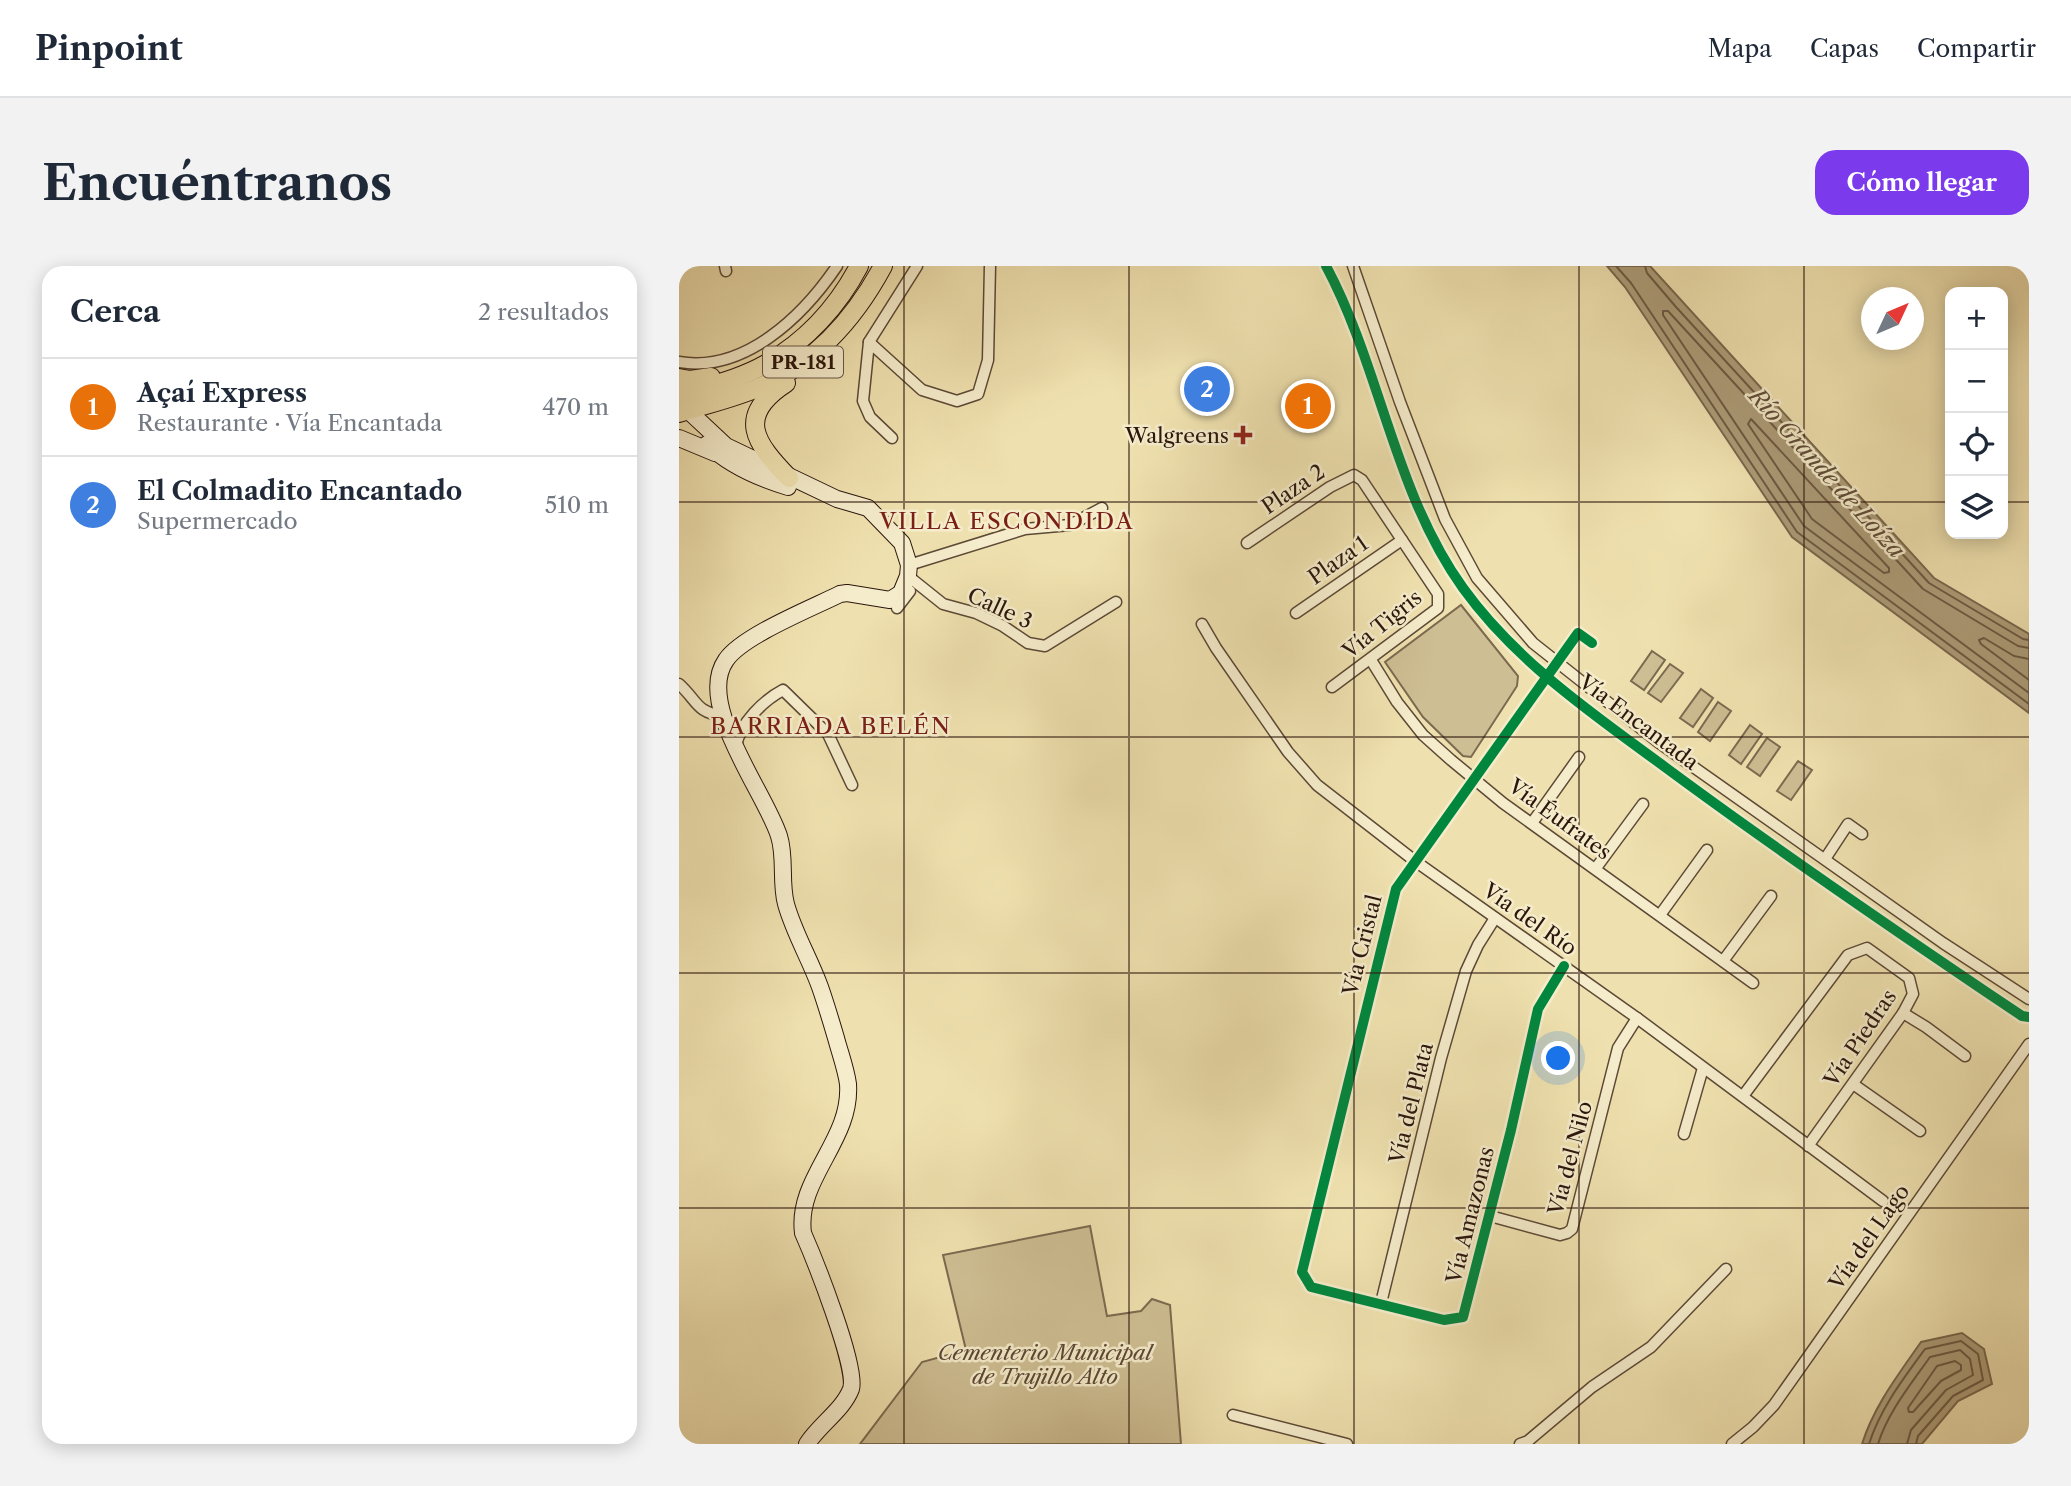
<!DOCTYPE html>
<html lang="es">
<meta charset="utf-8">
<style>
:root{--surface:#fff;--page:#f2f2f3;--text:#1f2937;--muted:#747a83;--line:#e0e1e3;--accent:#7c3aed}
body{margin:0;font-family:"Libre Caslon Text",serif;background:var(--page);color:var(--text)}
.controls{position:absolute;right:21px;top:21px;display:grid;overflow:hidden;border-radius:14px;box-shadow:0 4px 18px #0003}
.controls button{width:63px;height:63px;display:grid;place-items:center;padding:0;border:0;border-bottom:2px solid var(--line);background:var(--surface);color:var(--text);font:35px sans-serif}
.compass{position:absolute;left:1182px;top:21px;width:63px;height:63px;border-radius:50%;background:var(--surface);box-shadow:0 4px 18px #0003;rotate:46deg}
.you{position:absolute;left:880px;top:793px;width:24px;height:24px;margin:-18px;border:5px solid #fff;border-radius:50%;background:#1a73e8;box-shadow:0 0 0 10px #1a73e833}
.badge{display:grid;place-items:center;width:46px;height:46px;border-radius:50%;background:var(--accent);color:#fff;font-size:23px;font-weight:700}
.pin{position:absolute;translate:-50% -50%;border:4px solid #fff;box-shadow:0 2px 7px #0006}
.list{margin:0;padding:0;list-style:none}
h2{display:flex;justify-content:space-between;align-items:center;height:91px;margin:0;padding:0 28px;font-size:30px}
h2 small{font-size:23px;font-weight:400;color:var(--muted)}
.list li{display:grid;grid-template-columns:46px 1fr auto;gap:21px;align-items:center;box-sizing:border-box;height:98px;padding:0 28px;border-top:2px solid var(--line)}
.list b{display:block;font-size:26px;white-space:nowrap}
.list p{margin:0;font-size:23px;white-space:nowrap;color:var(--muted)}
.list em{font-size:23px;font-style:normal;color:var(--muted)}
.icon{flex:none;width:38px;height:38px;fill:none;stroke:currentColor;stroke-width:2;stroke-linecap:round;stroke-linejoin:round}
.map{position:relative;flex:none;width:1350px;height:1178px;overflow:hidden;border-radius:21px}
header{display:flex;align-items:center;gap:42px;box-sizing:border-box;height:98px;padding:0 35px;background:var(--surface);border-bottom:2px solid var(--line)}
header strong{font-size:33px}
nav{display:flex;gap:38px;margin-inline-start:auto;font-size:24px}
.intro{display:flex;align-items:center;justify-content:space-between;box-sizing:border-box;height:168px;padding:0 42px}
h1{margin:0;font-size:49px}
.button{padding:18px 32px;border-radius:21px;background:var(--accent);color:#fff;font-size:24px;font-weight:700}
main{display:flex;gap:42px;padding:0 42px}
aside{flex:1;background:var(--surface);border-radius:21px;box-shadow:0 4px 18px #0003}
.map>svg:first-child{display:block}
</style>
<header>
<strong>Pinpoint</strong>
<nav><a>Mapa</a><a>Capas</a><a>Compartir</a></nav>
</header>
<div class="intro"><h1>Encuéntranos</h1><a class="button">Cómo llegar</a></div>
<main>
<aside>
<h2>Cerca<small>2 resultados</small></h2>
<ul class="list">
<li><span class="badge" style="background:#e8710a">1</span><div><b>Açaí Express</b><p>Restaurante · Vía Encantada</p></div><em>470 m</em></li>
<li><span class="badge" style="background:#3f7fe0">2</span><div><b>El Colmadito Encantado</b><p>Supermercado</p></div><em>510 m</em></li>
</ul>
</aside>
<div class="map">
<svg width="1350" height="1178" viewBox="0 0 1350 1178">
<rect width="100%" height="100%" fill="#efe1af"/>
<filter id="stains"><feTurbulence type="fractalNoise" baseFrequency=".00286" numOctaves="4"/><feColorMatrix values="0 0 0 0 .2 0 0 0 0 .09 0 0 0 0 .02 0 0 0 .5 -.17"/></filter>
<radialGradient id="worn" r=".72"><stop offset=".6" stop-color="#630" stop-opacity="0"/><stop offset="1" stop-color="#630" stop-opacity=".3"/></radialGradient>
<!-- green -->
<g fill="#cebe93" stroke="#7c6a50" stroke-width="2">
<path d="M782,339L839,410L838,420L792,491L784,490L744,451L706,396Z"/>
<path d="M973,385L986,394L965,424L952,415Z"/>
<path d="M991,398L1004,407L982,436L969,427Z"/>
<path d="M1022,423L1034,432L1014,461L1001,452Z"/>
<path d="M1039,436L1052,445L1031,475L1019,466Z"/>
<path d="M1071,459L1083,468L1062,498L1050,489Z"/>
<path d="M1088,472L1101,481L1081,510L1068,501Z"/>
<path d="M1119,495L1133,504L1112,534L1098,525Z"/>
<path d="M411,960L428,1050L462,1045L473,1033L491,1039L502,1178H181L243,1096L287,1084L264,989Z"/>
</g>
<!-- water -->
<g fill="#ac9c78" stroke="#78664d" stroke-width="2">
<path d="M928,0H971L1255,312L1350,368V447L1113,271L946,21Z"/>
<path d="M1283,1067L1305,1083L1313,1118L1279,1135L1243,1178H1183C1195,1140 1219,1109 1242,1076Z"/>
</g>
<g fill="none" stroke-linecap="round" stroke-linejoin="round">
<!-- shore -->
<g stroke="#6c5942" stroke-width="2">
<path d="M937,0L952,17L1118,266L1350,438"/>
<path d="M966,0L968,7L997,41L1250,317L1344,373L1350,374"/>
<path d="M1072,153L1210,302V306L1205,307L1133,253L1069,158Z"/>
<path d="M1350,382L1339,380L1244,323L989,45H984V49L1125,260L1350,427"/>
<path d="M1350,393L1335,390L1305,372L1300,374L1302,378L1350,414"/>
<path d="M1276,1095L1282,1099V1104L1262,1115L1234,1146H1230L1229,1142L1258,1100Z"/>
<path d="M1190,1178C1201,1143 1224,1113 1246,1083L1282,1075L1299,1088L1304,1114L1274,1130L1239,1170L1237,1178"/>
<path d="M1199,1178C1209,1146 1232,1118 1251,1091L1281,1084L1291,1093L1294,1109L1267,1124L1232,1164L1228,1178"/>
</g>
<!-- minor casing -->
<g stroke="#5c4936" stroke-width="13">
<g id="minor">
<path d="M46,0L47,5"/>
<path d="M647,0C702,103 715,226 784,322C838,397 917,450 990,504C1105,589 1224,670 1343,750L1350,751"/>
<path d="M674,0L721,136L766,253L798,312L854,377L979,476L1264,677L1350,733"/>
<path d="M190,76L243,124L278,135L299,128L309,94L311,0"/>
<path d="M0,96C66,107 124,50 158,0"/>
<path d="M213,172L191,151L184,135L190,76L238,0"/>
<path d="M568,277L651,221L675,209L683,214L759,328V342L653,421"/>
<path d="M230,299L346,263L391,259L423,242"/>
<path d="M229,310L264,338L297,347L324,360L349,377L366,380L437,336"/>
<path d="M218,342L231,325"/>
<path d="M617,347L723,274"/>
<path d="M523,358L537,382L609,486L638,519L736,595L958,752L1204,935"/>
<path d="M692,394L718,436L744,469L772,494L824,537L1074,717"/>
<path d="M0,418C19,435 16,446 44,450"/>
<path d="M57,480C61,457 85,434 104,424L149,468L173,519"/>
<path d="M853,557L900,491"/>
<path d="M1146,593L1169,558L1183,568"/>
<path d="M917,602L964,538"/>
<path d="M981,649L1028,584"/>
<path d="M1044,695L1092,630"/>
<path d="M885,700L859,743L832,864L784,1051L765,1054L632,1021L623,1006L717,623L899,367L913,377"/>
<path d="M1224,747L1247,761L1286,790"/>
<path d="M1174,818L1241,865"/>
<path d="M1064,830L1169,689L1188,682L1230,712L1234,728L1224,747L1129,880"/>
<path d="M1005,868L1024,802"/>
<path d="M811,950L881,969L888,967L893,963L939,782L958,752"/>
<path d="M702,1037L762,792L787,705L799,679L816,652"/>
<path d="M554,1149L668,1178"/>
<path d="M841,1178L849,1175L913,1121L972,1081L1047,1003"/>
<path d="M1053,1178L1074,1161L1095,1139L1350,778"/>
</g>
</g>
<!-- secondary casing -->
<g stroke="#2b160d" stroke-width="18">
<g id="secondary">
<path d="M0,136L47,180L158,233L189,242L223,277L230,299L229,310L222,327L211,334L168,327L161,328C133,342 63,370 47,394C16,438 86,526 100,570C107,592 101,616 107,638C115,667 131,693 141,721C147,738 152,755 157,772C161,787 167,803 169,818C173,875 117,912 124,967C135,992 179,1102 172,1123C164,1144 140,1159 128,1178"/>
<path d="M0,172L36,187"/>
<path d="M28,178C51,200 79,212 109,221"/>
</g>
</g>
<!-- primary casing -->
<g stroke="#2b160d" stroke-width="20">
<g id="primary">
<path d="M0,112L11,114L32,111"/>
<path d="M107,117C56,150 76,177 110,212"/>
<path d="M0,129C29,120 61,113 87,98C127,75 159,40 180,0"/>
<path d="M0,147C28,138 56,132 83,120C137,96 176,52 204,0"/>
</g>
</g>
<!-- minor -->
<use href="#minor" stroke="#f5eccb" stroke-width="10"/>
<!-- secondary -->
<use href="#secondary" stroke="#f5eccb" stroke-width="16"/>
<!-- primary -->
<use href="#primary" stroke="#efe1af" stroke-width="18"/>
<!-- cycleway casing -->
<g stroke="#f5eccb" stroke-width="15">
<g id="cycleway">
<path d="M647,0C702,103 715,226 784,322C838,397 917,450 990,504C1105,589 1224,670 1343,750L1350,751"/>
<path d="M885,700L859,743L832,864L784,1051L765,1054L632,1021L623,1006L717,623L899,367L913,377"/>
</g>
</g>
<!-- cycleway -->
<use href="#cycleway" stroke="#00873e" stroke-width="10"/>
</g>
<!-- grid -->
<path fill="none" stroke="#2b160d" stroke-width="2" stroke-opacity="0.55" d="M225,0V1178M450,0V1178M675,0V1178M900,0V1178M1125,0V1178M0,236H1271M1324,236H1350M0,471H1350M0,707H1350M0,942H1350"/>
<!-- markers -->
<path fill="#8f2418" stroke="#f5eccb" stroke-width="2.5" d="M560.5 158.5h7v7h7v7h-7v7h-7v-7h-7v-7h7z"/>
<g text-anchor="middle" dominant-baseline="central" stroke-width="5" stroke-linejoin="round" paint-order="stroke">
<!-- shield labels -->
<rect fill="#f5eccb" stroke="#685646" stroke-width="2" x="84" y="80.5" width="80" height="31" rx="5"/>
<g font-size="19" font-weight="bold" fill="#2b160d">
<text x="124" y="96">PR-181</text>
</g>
<!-- poi labels -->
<g font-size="21" fill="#2b160d" stroke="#f5eccb" text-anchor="end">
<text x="550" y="169">Walgreens</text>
</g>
<!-- street labels -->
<g font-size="21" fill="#2b160d" stroke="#f5eccb">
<text transform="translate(614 223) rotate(-34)">Plaza 2</text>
<text transform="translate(659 294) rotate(-35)">Plaza 1</text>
<text transform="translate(321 342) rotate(25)">Calle 3</text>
<text transform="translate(703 358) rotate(-39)">Vía Tigris</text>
<text transform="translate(960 456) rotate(37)">Vía Encantada</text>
<text transform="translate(881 553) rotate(36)">Vía Éufrates</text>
<text transform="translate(851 653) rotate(35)">Vía del Río</text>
<text transform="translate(683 679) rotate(-76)">Vía Cristal</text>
<text transform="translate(1181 772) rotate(-56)">Vía Piedras</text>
<text transform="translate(732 837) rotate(-76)">Vía del Plata</text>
<text transform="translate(891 892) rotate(-75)">Vía del Nilo</text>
<text transform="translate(791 949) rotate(-76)">Vía Amazonas</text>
<text transform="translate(1190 971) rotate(-55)">Vía del Lago</text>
</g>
<!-- park labels -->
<g font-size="21" font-style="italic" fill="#5c4835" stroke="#f5eccb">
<text x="366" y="1086">Cementerio Municipal<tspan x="366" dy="24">de Trujillo Alto</tspan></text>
</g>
<!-- water labels -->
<g font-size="23" font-style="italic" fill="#5f4c38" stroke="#f5eccb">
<text transform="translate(1148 207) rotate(48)">Río Grande de Loíza</text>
</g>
<!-- neighbourhood labels -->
<g font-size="23" letter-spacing="2" fill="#7a1f14" stroke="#f5eccb">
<text x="328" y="255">VILLA ESCONDIDA</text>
<text x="152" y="460">BARRIADA BELÉN</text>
</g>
</g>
<rect width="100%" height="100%" filter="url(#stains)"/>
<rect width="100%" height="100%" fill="url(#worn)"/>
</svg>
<div class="controls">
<button>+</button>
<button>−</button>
<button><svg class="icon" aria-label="locate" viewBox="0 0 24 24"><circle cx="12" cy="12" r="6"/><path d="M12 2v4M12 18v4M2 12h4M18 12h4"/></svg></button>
<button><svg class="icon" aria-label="layers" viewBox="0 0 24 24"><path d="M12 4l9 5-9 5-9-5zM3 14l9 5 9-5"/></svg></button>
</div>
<svg class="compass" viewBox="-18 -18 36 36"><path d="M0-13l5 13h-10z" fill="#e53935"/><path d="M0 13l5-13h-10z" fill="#747a83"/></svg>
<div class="you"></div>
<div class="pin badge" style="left:629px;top:140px;background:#e8710a">1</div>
<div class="pin badge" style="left:528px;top:123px;background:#3f7fe0">2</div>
</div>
</main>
